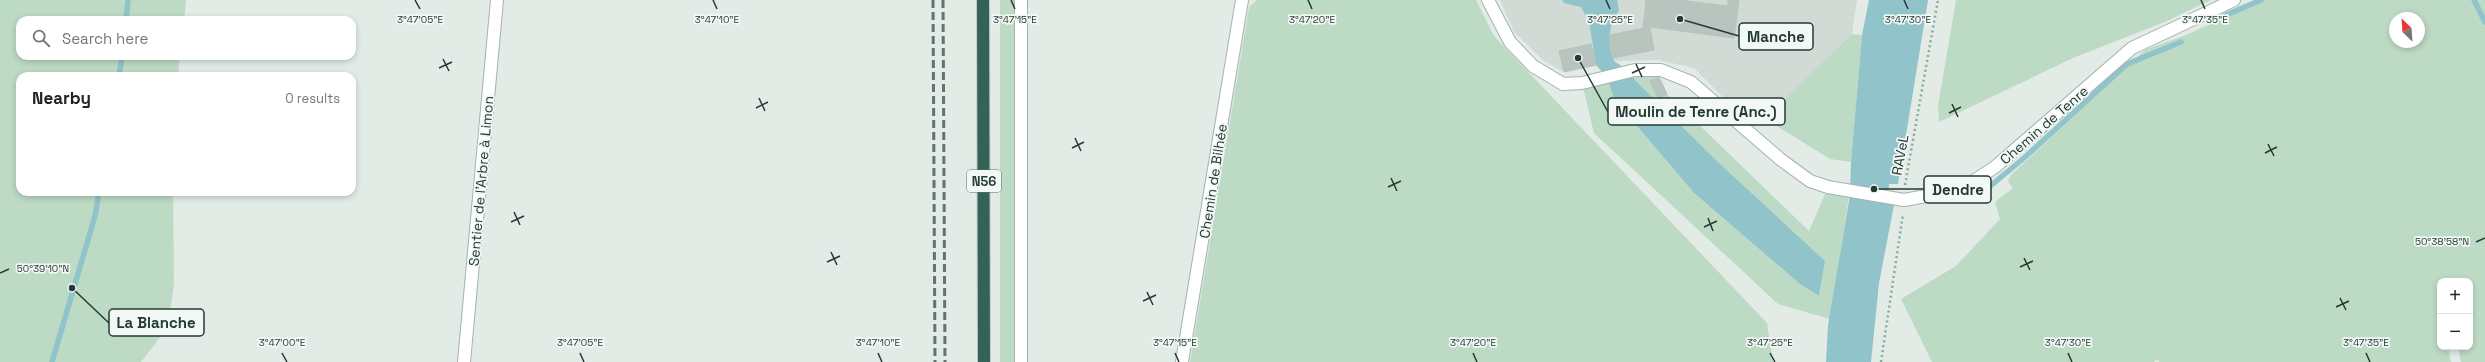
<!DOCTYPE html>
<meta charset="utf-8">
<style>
:root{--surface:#fff;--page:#f2f2f2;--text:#222;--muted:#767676;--line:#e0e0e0}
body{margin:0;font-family:"Space Grotesk",sans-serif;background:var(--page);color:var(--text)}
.controls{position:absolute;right:12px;bottom:12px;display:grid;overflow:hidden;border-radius:8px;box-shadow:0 2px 6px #0003}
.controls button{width:36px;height:36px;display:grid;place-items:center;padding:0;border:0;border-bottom:1px solid var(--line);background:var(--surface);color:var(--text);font:20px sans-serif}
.compass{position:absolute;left:2389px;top:12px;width:36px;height:36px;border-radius:50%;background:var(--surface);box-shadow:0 2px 6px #0003;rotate:335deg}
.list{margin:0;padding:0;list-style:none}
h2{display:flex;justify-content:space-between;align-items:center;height:52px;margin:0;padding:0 16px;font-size:17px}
h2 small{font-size:13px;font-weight:400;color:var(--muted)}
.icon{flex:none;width:22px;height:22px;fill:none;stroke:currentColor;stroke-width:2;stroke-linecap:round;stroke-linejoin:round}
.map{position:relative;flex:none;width:2485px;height:362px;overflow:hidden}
.search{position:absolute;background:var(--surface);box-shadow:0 2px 6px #0003;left:16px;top:16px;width:340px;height:44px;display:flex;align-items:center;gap:10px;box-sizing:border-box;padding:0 14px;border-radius:12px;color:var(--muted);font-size:15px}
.panel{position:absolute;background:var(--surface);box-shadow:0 2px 6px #0003;left:16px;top:72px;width:340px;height:124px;border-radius:12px}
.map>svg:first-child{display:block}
</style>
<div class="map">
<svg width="2485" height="362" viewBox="0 0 2485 362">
<rect width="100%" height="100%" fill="#e2ebe6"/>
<!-- built -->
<path fill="#d1dad5" d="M1500,0H1857L1852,34L1764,118H1744L1694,68L1658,60L1614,61L1564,72L1544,61L1514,32Z"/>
<!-- green -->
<g fill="#bddac4" fill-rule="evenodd">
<path d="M0,0H186L184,20H20V56H180L178,76H20V192H173L174,283L170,314L164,332L141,362H0Z"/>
<rect x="1000" y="0" width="14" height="362"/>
<path d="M1257,0H1476L1494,36L1767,323L1773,362H1190L1249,7Z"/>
<path d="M1956,0H2211L2167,21L2073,58L1939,122L1938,106Z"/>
<path d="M2262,0H2485V362H2461L2458,347H2470V281H2440V347H2448L2451,362H2160L2156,359L2154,362H1932L1901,299L1956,266L2000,219L1995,202L2013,188L2008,181L2011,175L2145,50L2186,35ZM2395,18H2419V42H2395Z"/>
<path d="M1852,34L1862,35L1851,162L1830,159L1764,118Z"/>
<path d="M1668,72L1650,81L1658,98L1667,94L1809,231L1828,187L1850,190L1830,319L1778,304L1594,133L1582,83L1607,77L1614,99L1694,193L1800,284L1819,296L1825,261L1718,162L1630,75Z"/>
</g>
<!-- water -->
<g fill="#90c4ca">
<path d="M1562,0H1617L1619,11C1608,26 1607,44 1614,61L1629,71L1635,80L1718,162L1825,261L1819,296L1800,284L1694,193L1614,99L1607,77L1596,65L1589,21L1581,7L1564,3Z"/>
<path d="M1869,0H1928L1898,184H1889L1887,203L1894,205L1879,283L1871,362H1826L1828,325L1850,195L1851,162L1862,35Z"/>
</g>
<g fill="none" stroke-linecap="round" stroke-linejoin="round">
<!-- stream -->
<g stroke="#90c4ca" stroke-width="5.5">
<path d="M2474,0L2485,22"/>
<path d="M126,20L128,0"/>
<path d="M2212,21L2261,0"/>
<path d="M119,76L122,56"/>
<path d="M1989,187L2024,158L2127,64L2181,42"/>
<path d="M52,362L95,216L99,192"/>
</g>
</g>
<!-- building -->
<g fill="#b8c5bf" stroke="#b5c4bd">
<path d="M1646,0H1679L1728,6V0H1739L1734,38L1650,27L1643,29Z"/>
<path d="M1650,27L1654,50L1613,58L1609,35Z"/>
<path d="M1591,44L1596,65L1564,72L1559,51Z"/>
<path d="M1659,77L1667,94L1658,98L1650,81Z"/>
</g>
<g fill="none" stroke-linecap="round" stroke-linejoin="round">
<!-- minor casing -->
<g stroke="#a5b2ad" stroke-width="14">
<g id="minor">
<path d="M1488,0L1510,42L1533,66L1563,84L1582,83L1635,70H1661L1691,82L1780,159L1810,181L1828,187L1904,200L1949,192L1969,184L1995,167L2132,48L2234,0"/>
<path d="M464,362L497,0"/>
<path d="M1021,362V0"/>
<path d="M1182,362L1242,0"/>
</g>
</g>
<!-- highway casing -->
<g stroke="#c2c8c6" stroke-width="14">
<path id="highway" d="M983,0L984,362"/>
</g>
<!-- path -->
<g stroke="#86ab9d" stroke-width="2.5" stroke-dasharray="2 3" stroke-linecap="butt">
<path d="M1905,185L1938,0"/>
<path d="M1881,362L1903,214"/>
</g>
<!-- minor -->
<use href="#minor" stroke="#fff" stroke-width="12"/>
<!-- highway -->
<use href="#highway" stroke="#336357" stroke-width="12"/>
<!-- rail -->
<g stroke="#5f756e" stroke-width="3" stroke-dasharray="8 4" stroke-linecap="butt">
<path d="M933,0L935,362"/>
<path d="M943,0L945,362"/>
</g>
</g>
<!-- ticks -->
<path fill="none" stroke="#243a33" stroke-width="1.5" d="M415,0L420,9M713,0L717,9M1011,0L1015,9M1308,0L1312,9M1606,0L1610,9M1904,0L1908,9M2201,0L2205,9M443,59L449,71M1636,64L1642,77M439,68L452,62M1632,73L1645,67M759,98L765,111M1952,104L1958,117M756,108L768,102M1949,113L1961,107M1075,138L1081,151M2268,144L2274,156M1072,148L1084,142M2265,153L2277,147M1391,178L1397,191M1388,187L1401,181M514,212L520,225M1708,218L1713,231M511,222L524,216M1704,227L1717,221M2476,242L2485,238M831,252L837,265M2024,258L2030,270M827,262L840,256M2020,267L2033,261M0,273L9,269M1147,292L1153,305M2340,298L2346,310M1143,301L1156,295M2336,307L2349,301M282,353L287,362M580,353L584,362M878,353L882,362M1175,353L1179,362M1473,353L1477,362M1770,353L1775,362M2068,353L2072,362M2366,353L2370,362"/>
<g text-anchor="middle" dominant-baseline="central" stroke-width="3.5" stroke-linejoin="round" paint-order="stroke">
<!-- shield labels -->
<rect fill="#f2f8f5" stroke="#62736d" stroke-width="1" x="967" y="170" width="34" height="22" rx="3"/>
<g font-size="13" font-weight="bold" fill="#243a33">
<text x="984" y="181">N56</text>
</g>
<!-- street labels -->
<g font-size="14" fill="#243a33" stroke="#f2f8f5">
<text transform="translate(2044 125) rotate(-41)">Chemin de Tenre</text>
<text transform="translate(1900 155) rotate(-80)">RAVeL</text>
<text transform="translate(481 181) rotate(-85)">Sentier de l'Arbre à Limon</text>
<text transform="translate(1213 181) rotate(-81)">Chemin de Bilhée</text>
</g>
</g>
<g font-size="10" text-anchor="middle" fill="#243a33" stroke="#f2f8f5" stroke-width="3.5" stroke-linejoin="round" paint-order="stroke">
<text x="420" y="23">3°47'05"E</text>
<text x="717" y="23">3°47'10"E</text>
<text x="1015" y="23">3°47'15"E</text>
<text x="2205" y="23">3°47'35"E</text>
<text x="1312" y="23">3°47'20"E</text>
<text x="1610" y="23">3°47'25"E</text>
<text x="1908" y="23">3°47'30"E</text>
<text x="2442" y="245">50°38'58"N</text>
<text x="43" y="272">50°39'10"N</text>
<text x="282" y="346">3°47'00"E</text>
<text x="580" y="346">3°47'05"E</text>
<text x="878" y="346">3°47'10"E</text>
<text x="1175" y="346">3°47'15"E</text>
<text x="1473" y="346">3°47'20"E</text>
<text x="1770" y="346">3°47'25"E</text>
<text x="2068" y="346">3°47'30"E</text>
<text x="2366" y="346">3°47'35"E</text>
</g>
<!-- callouts -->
<path fill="none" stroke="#243a33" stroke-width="1.5" d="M1680 19L1739 36M1578 58L1608 112M1874 189L1924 189M72 288L109 323"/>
<g fill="#243a33" stroke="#f2f8f5" stroke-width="1.5">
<circle cx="1680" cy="19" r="4"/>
<circle cx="1578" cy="58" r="4"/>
<circle cx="1874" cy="189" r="4"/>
<circle cx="72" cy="288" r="4"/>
</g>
<g fill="#f2f8f5" stroke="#243a33" stroke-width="1.5">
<rect x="1739" y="23" width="74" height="27" rx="4"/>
<rect x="1608" y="98" width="177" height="27" rx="4"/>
<rect x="1924" y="176" width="67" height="27" rx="4"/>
<rect x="109" y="309" width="95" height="27" rx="4"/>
</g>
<g font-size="15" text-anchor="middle" font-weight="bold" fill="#243a33">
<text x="1776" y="42">Manche</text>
<text x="1696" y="117">Moulin de Tenre (Anc.)</text>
<text x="1958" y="195">Dendre</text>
<text x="156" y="328">La Blanche</text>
</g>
</svg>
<div class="controls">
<button>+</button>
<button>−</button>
</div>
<svg class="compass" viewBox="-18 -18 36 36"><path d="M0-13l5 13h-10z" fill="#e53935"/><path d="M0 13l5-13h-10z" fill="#767676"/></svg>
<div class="search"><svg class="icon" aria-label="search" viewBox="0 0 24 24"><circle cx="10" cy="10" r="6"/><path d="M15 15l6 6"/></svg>Search here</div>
<section class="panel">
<h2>Nearby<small>0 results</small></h2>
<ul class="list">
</ul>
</section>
</div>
